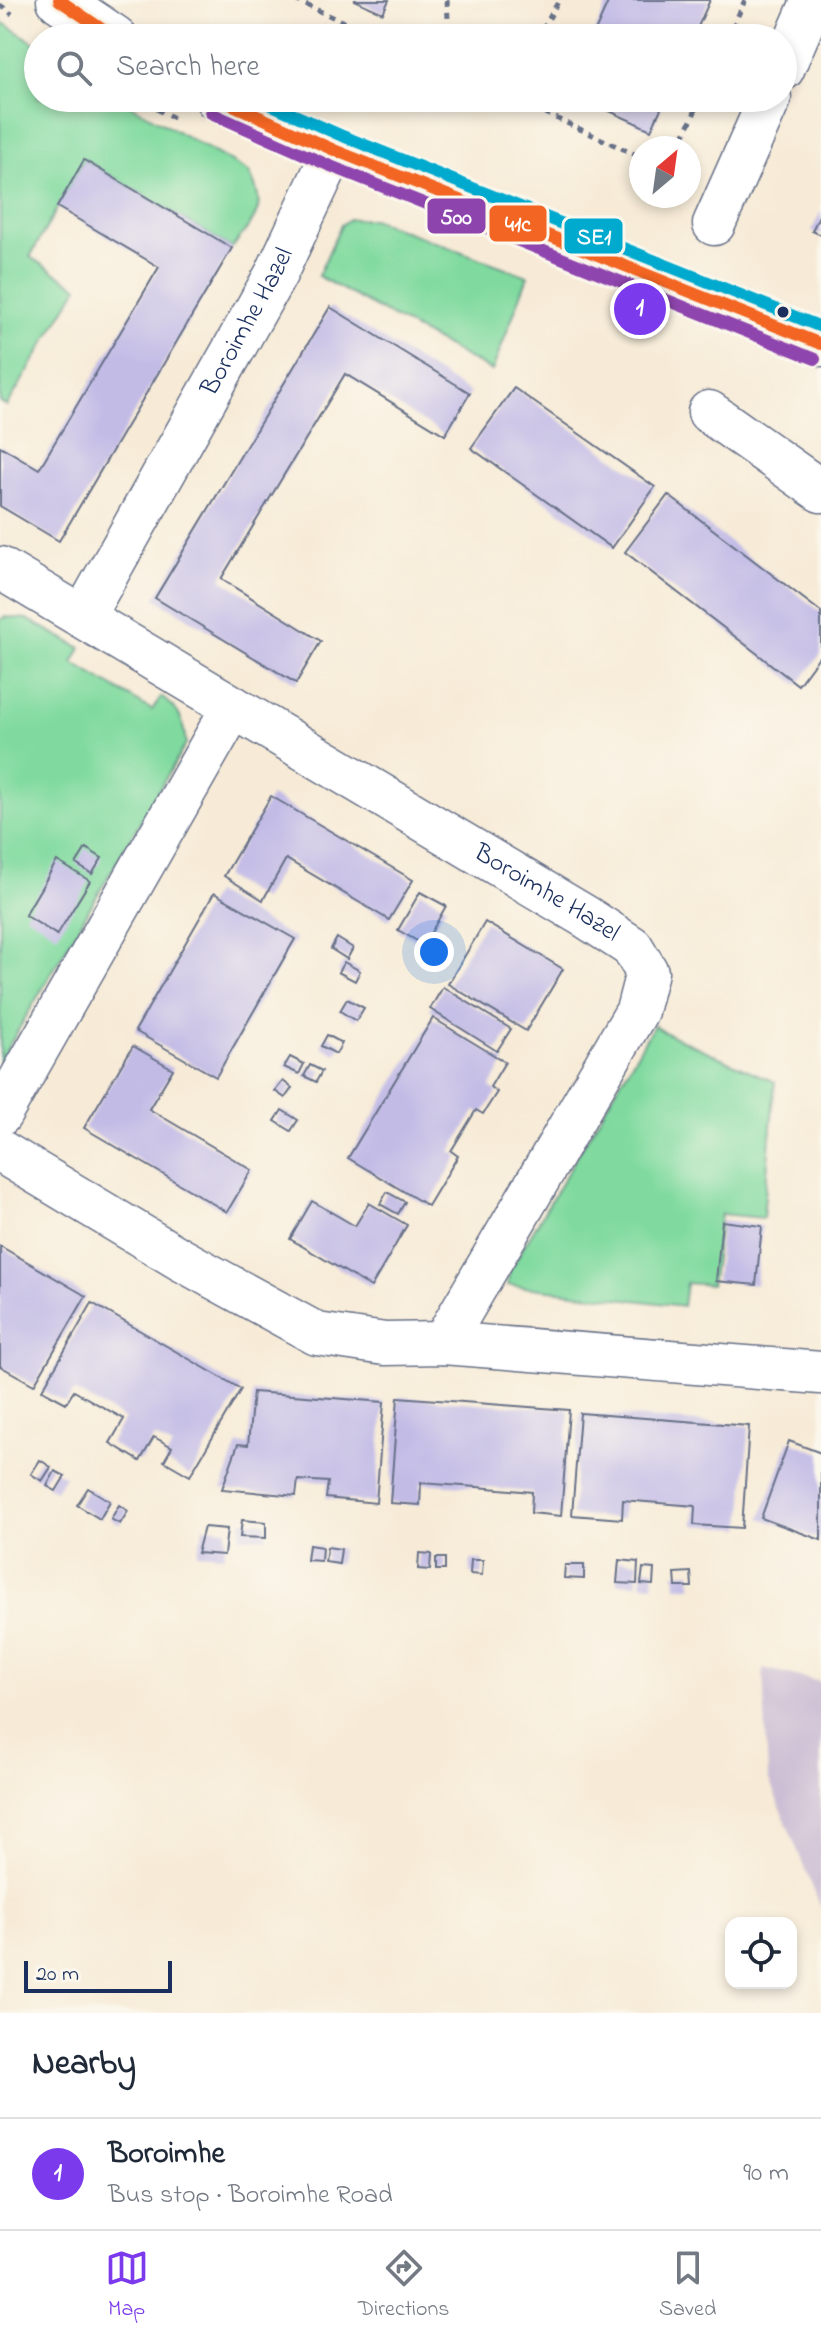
<!DOCTYPE html>
<meta charset="utf-8">
<style>
:root{--surface:#fff;--page:#f6f6f7;--text:#1f2937;--muted:#747a83;--line:#e0e1e3;--accent:#7c3aed}
body{margin:0;font-family:"Indie Flower",sans-serif;background:var(--page);color:var(--text)}
.controls{position:absolute;right:24px;bottom:24px;display:grid;overflow:hidden;border-radius:16px;box-shadow:0 4px 12px #0003}
.controls button{width:72px;height:72px;display:grid;place-items:center;padding:0;border:0;border-bottom:2px solid var(--line);background:var(--surface);color:var(--text);font:40px sans-serif}
.compass{position:absolute;left:629px;top:136px;width:72px;height:72px;border-radius:50%;background:var(--surface);box-shadow:0 4px 12px #0003;rotate:29deg}
.scale{position:absolute;left:24px;bottom:20px;width:148px;box-sizing:border-box;padding-left:8px;border:4px solid #1b2f5e;border-top:0;font-size:22px;line-height:28px;white-space:nowrap;color:#1b2f5e;-webkit-text-stroke:6px #fbf7ec;paint-order:stroke}
.you{position:absolute;left:434px;top:952px;width:28px;height:28px;margin:-20px;border:6px solid #fff;border-radius:50%;background:#1a73e8;box-shadow:0 0 0 12px #1a73e833}
.badge{display:grid;place-items:center;width:52px;height:52px;border-radius:50%;background:var(--accent);color:#fff;font-size:26px;font-weight:700}
.pin{position:absolute;translate:-50% -50%;border:4px solid #fff;box-shadow:0 2px 8px #0006}
.list{margin:0;padding:0;list-style:none}
h2{display:flex;justify-content:space-between;align-items:center;height:104px;margin:0;padding:0 32px;font-size:34px}
h2 small{font-size:26px;font-weight:400;color:var(--muted)}
.list li{display:grid;grid-template-columns:52px 1fr auto;gap:24px;align-items:center;box-sizing:border-box;height:112px;padding:0 32px;border-top:2px solid var(--line)}
.list b{display:block;font-size:30px;white-space:nowrap}
.list p{margin:0;font-size:26px;white-space:nowrap;color:var(--muted)}
.list em{font-size:26px;font-style:normal;color:var(--muted)}
.icon{flex:none;width:44px;height:44px;fill:none;stroke:currentColor;stroke-width:2;stroke-linecap:round;stroke-linejoin:round}
.map{position:relative;flex:none;width:821px;height:2013px;overflow:hidden}
.search{position:absolute;background:var(--surface);box-shadow:0 4px 12px #0003;left:24px;right:24px;top:24px;height:88px;display:flex;align-items:center;gap:20px;box-sizing:border-box;padding:0 28px;border-radius:44px;color:var(--muted);font-size:30px}
.sheet{height:216px;background:var(--surface)}
nav{display:flex;justify-content:space-around;align-items:center;box-sizing:border-box;height:112px;border-top:2px solid var(--line);background:var(--surface);font-size:22px;color:var(--muted)}
nav a{display:grid;justify-items:center;gap:4px}
nav .on{color:var(--accent)}
.map>svg:first-child{display:block}
</style>
<div class="map">
<svg width="821" height="2013" viewBox="0 0 821 2013">
<rect width="100%" height="100%" fill="#fbf7ec"/>
<filter id="ink" filterUnits="userSpaceOnUse"><feTurbulence type="fractalNoise" baseFrequency=".0125" numOctaves="2"/><feDisplacementMap in="SourceGraphic" scale="16" xChannelSelector="R" yChannelSelector="G"/><feConvolveMatrix kernelMatrix="1 2 1 2 8 2 1 2 1" color-interpolation-filters="sRGB"/></filter>
<filter id="wash" filterUnits="userSpaceOnUse"><feTurbulence type="fractalNoise" baseFrequency=".006" numOctaves="4" result="noise"/><feDisplacementMap in="SourceGraphic" scale="32" xChannelSelector="R" yChannelSelector="G"/><feGaussianBlur stdDeviation="1.8" result="paint"/><feColorMatrix in="noise" values="0 0 0 0 0 0 0 0 0 0 0 0 0 0 0 0 0 1.4 0 .05"/><feComposite in="paint" operator="in"/></filter>
<g filter="url(#wash)">
<rect width="100%" height="100%" fill="#f7ebd7"/>
<!-- industrial -->
<path fill="#ccbed4" d="M763,1668L821,1682V1908L768,1778Z"/>
<!-- green -->
<g fill="#80da9f" stroke="#4e847e" stroke-width="2">
<path d="M0,21L38,45V98H118L249,172C269,212 255,216 232,248L84,160L30,257L78,287L7,406L0,402Z"/>
<path d="M350,219H372L528,276L492,371L318,276L341,225Z"/>
<path d="M4,617L27,619L81,648L73,663L152,710L161,697C182,712 183,720 186,744L0,1061V620Z"/>
<path d="M654,1025L664,1032L775,1082L763,1218L721,1214L711,1285L686,1283L683,1306L507,1285L510,1270Z"/>
</g>
<g id="blocks">
<!-- building -->
<g fill="#c2bbe6">
<path d="M354,0H389L383,13Z"/>
<path d="M609,0H710L693,38H592Z"/>
<path d="M581,98H666L651,130Z"/>
<path d="M84,160L232,248L59,541L0,506V446L39,469L159,267L57,207Z"/>
<path d="M821,211V235L812,231Z"/>
<path d="M330,307L470,393L445,435L345,374L221,579L321,641L296,683L155,598Z"/>
<path d="M514,388L655,487L612,548L471,448Z"/>
<path d="M668,495L821,612V654L798,685L625,552Z"/>
<path d="M271,796L413,880L389,920L286,859L263,900L224,876Z"/>
<path d="M86,848L102,858L92,874L76,864Z"/>
<path d="M57,861L90,881L57,935L25,915Z"/>
<path d="M420,892L446,906L424,945L398,930Z"/>
<path d="M214,893L295,939L216,1077L135,1031Z"/>
<path d="M485,922L563,969L526,1031L448,984Z"/>
<path d="M337,938L353,948L347,959L331,949Z"/>
<path d="M344,962L360,971L355,981L338,972Z"/>
<path d="M443,987L511,1029L497,1051L430,1009Z"/>
<path d="M347,999L364,1008L356,1021L340,1011Z"/>
<path d="M433,1018L505,1062L490,1087L497,1092L483,1114L476,1110L451,1151L458,1156L428,1206L348,1158Z"/>
<path d="M327,1035L342,1043L336,1054L321,1046Z"/>
<path d="M133,1046L173,1069L149,1109L252,1170L227,1212L84,1128Z"/>
<path d="M290,1057L304,1064L299,1074L284,1067Z"/>
<path d="M310,1065L322,1071L316,1082L304,1076Z"/>
<path d="M283,1081L292,1088L285,1098L275,1091Z"/>
<path d="M282,1110L298,1120L291,1131L275,1121Z"/>
<path d="M387,1192L405,1202L398,1214L380,1204Z"/>
<path d="M312,1201L355,1226L369,1203L407,1225L371,1287L290,1239Z"/>
<path d="M722,1221L762,1226L756,1285L716,1281Z"/>
<path d="M0,1246L86,1296L34,1385L0,1366Z"/>
<path d="M92,1303L241,1389L190,1476L164,1461L172,1447L154,1437L140,1461L110,1443L124,1419L74,1391L66,1403L42,1390Z"/>
<path d="M253,1392L384,1402L376,1503L326,1498L328,1482L298,1480L296,1496L222,1489L238,1444L248,1445Z"/>
<path d="M398,1397L569,1410L561,1516L531,1513L532,1492L477,1487L421,1483L420,1505L390,1503Z"/>
<path d="M580,1413L749,1426L742,1528L694,1525L695,1506L623,1500L622,1519L572,1515Z"/>
<path d="M789,1441L821,1453V1540L761,1518Z"/>
<path d="M40,1460L51,1467L42,1481L31,1474Z"/>
<path d="M55,1471L65,1476L56,1491L47,1486Z"/>
<path d="M88,1488L110,1501L100,1519L77,1505Z"/>
<path d="M119,1505L128,1511L120,1524L111,1519Z"/>
<path d="M242,1520L266,1522V1538L240,1537Z"/>
<path d="M204,1527L227,1529L224,1555L197,1553Z"/>
<path d="M309,1545L322,1547L321,1561L307,1560Z"/>
<path d="M327,1547L341,1549L339,1564L325,1562Z"/>
<path d="M419,1553L431,1554L430,1570L418,1569Z"/>
<rect x="436" y="1558" width="9" height="12"/>
<path d="M471,1560H483L482,1575L470,1574Z"/>
<path d="M619,1560L638,1562L637,1584L617,1583Z"/>
<path d="M565,1565H584V1579L564,1578Z"/>
<path d="M643,1568L654,1569L653,1585L641,1584Z"/>
<path d="M691,1572L692,1587H676L675,1573Z"/>
</g>
</g>
</g>
<g filter="url(#ink)">
<use href="#blocks" fill-opacity="0" stroke="#687188" stroke-width="2"/>
<g fill="none" stroke-linecap="round" stroke-linejoin="round">
<!-- street casing -->
<g stroke="#687188" stroke-width="45">
<g id="street">
<path d="M783,69L813,0"/>
<path d="M714,224L770,98"/>
<path d="M709,412L821,491"/>
<path id="s1" d="M0,568L586,917L632,947L647,972L637,1011L443,1343"/>
<path id="s2" d="M83,617L276,274L334,150"/>
<path d="M0,1115L233,707"/>
<path d="M0,1151L180,1259L317,1334L385,1344L443,1343L821,1373"/>
</g>
</g>
<!-- secondary casing -->
<g stroke="#687188" stroke-width="47">
<g id="secondary">
<path d="M59,0L115,38"/>
<path d="M217,98L334,150L821,344"/>
</g>
</g>
<!-- path -->
<g stroke="#687188" stroke-width="5" stroke-dasharray="6 6" stroke-linecap="butt">
<path d="M295,0L379,38"/>
<path d="M447,0L449,38"/>
<path d="M0,5L12,14"/>
<path d="M535,38L542,31L559,0"/>
<path d="M728,38L745,0"/>
<path d="M136,98L174,118"/>
<path d="M512,98L641,157"/>
<path d="M679,148L701,98"/>
</g>
<!-- street -->
<use href="#street" stroke="#fff" stroke-width="42"/>
<!-- secondary -->
<use href="#secondary" stroke="#fff" stroke-width="44"/>
<!-- bus-1 casing -->
<g stroke="#fbf7ec" stroke-width="18">
<g id="bus-1">
<path d="M59,0L115,38"/>
<path d="M217,98L334,150L821,344"/>
</g>
</g>
<!-- bus-2 casing -->
<g stroke="#fbf7ec" stroke-width="18">
<path id="bus-2" d="M211,113L328,165L815,359"/>
</g>
<!-- bus-3 casing -->
<g stroke="#fbf7ec" stroke-width="18">
<path id="bus-3" d="M256,98L340,135L821,327"/>
</g>
<!-- bus-1 -->
<use href="#bus-1" stroke="#f26522" stroke-width="12"/>
<!-- bus-2 -->
<use href="#bus-2" stroke="#8e44ad" stroke-width="12"/>
<!-- bus-3 -->
<use href="#bus-3" stroke="#00a9ce" stroke-width="12"/>
</g>
</g>
<!-- markers -->
<circle fill="#1b2f5e" stroke="#fbf7ec" stroke-width="3" cx="783" cy="312" r="7"/>
<g text-anchor="middle" dominant-baseline="central" stroke-width="6" stroke-linejoin="round" paint-order="stroke">
<!-- street labels -->
<g font-size="26" fill="#1b2f5e" stroke="#fbf7ec">
<text stroke="none"><textPath href="#s2" startOffset="338">Boroimhe Hazel</textPath></text>
<text stroke="none"><textPath href="#s1" startOffset="636">Boroimhe Hazel</textPath></text>
</g>
</g>
<g stroke="#fbf7ec" stroke-width="3">
<rect x="426" y="197" width="61" height="38" rx="8" fill="#8e44ad"/>
<rect x="488" y="204" width="60" height="39" rx="8" fill="#f26522"/>
<rect x="563" y="217" width="61" height="38" rx="8" fill="#00a9ce"/>
</g>
<g font-size="22" text-anchor="middle" font-weight="bold" fill="#fff">
<text x="456" y="224">500</text>
<text x="518" y="231">41c</text>
<text x="594" y="244">SE1</text>
</g>
</svg>
<div class="controls">
<button><svg class="icon" aria-label="locate" viewBox="0 0 24 24"><circle cx="12" cy="12" r="6"/><path d="M12 2v4M12 18v4M2 12h4M18 12h4"/></svg></button>
</div>
<svg class="compass" viewBox="-18 -18 36 36"><path d="M0-13l5 13h-10z" fill="#e53935"/><path d="M0 13l5-13h-10z" fill="#747a83"/></svg>
<div class="scale">20 m</div>
<div class="you"></div>
<div class="pin badge" style="left:640px;top:309px">1</div>
<div class="search"><svg class="icon" aria-label="search" viewBox="0 0 24 24"><circle cx="10" cy="10" r="6"/><path d="M15 15l6 6"/></svg>Search here</div>
</div>
<section class="sheet">
<h2>Nearby<small></small></h2>
<ul class="list">
<li><span class="badge">1</span><div><b>Boroimhe</b><p>Bus stop · Boroimhe Road</p></div><em>90 m</em></li>
</ul>
</section>
<nav>
<a class="on"><svg class="icon" aria-label="map" viewBox="0 0 24 24"><path d="M3 6l6-2 6 2 6-2v14l-6 2-6-2-6 2zM9 4v14M15 6v14"/></svg>Map</a>
<a><svg class="icon" aria-label="directions" viewBox="0 0 24 24"><path d="M12 3l9 9-9 9-9-9zM9 14v-3h6M13 9l2 2-2 2"/></svg>Directions</a>
<a><svg class="icon" aria-label="saved" viewBox="0 0 24 24"><path d="M7 4h10v16l-5-4-5 4z"/></svg>Saved</a>
</nav>
